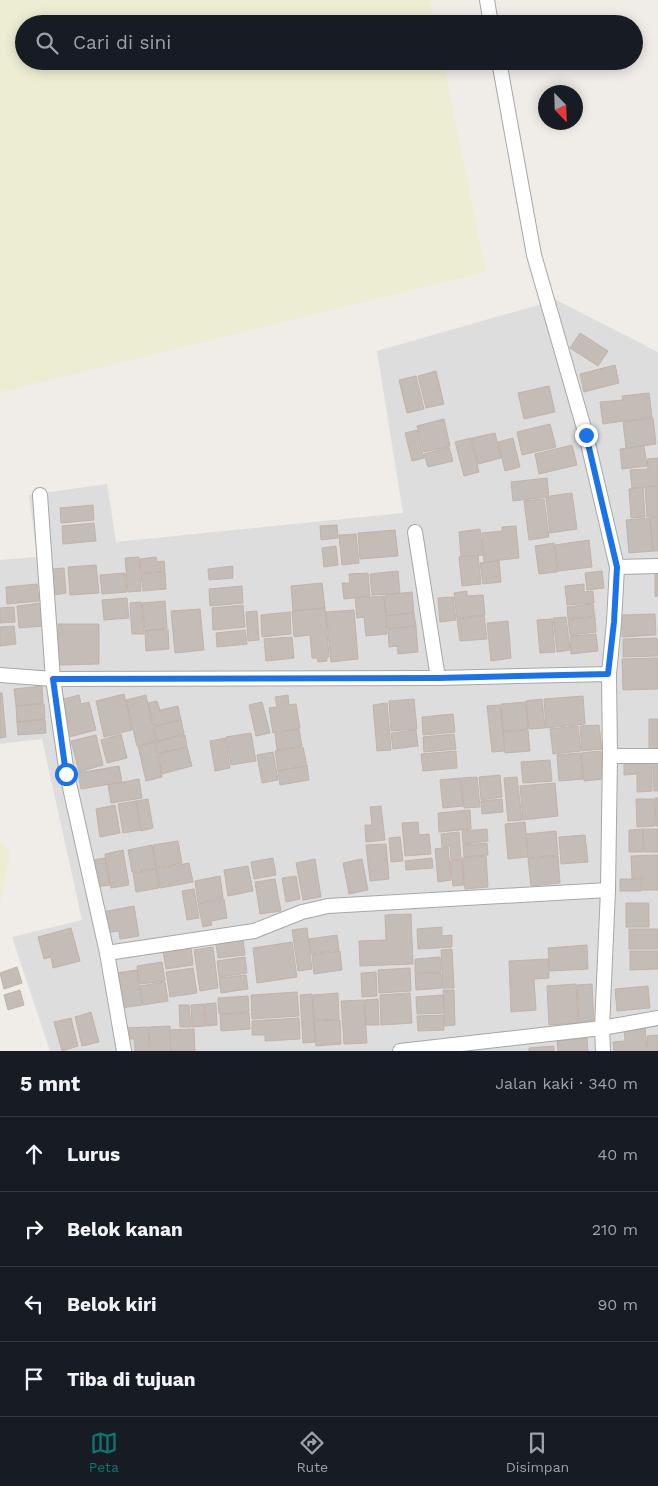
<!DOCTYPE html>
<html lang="id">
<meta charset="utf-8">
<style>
:root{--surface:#171b24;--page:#242831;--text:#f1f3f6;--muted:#9ea1a6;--line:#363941;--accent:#0f766e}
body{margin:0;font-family:"Work Sans",sans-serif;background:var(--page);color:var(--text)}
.compass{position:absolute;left:538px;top:85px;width:45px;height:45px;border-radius:50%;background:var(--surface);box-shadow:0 2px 12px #0003;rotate:157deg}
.stop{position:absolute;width:15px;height:15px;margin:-11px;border:4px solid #1a73e8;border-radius:50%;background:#fff}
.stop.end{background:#1a73e8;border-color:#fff;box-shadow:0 1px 5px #0008}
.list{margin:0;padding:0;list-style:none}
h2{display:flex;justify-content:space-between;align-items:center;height:65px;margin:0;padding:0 20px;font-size:21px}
h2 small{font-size:16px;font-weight:400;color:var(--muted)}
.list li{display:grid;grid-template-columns:32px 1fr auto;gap:15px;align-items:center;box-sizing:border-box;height:75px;padding:0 20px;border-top:1px solid var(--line)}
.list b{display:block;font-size:19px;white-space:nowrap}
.list em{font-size:16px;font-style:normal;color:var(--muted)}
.icon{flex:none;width:28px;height:28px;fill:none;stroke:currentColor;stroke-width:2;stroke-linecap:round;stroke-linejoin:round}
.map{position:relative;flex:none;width:658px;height:1051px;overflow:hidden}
.search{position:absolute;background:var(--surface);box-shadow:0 2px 12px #0003;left:15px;right:15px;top:15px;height:55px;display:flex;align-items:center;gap:12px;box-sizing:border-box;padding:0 18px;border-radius:28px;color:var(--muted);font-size:19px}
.sheet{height:365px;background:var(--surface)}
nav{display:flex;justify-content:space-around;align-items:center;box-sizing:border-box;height:70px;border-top:1px solid var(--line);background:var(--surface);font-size:14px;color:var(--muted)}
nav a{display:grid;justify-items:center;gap:2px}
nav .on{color:var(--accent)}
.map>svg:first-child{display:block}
</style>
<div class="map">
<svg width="658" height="1051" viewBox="0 0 658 1051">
<rect width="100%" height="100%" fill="#f0ece7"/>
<!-- residential -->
<path fill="#dedddd" d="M556,300L658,352V1051H50L12,937L82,920L42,739L0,744V560L37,557L29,495L107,484L116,542L403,513L377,351Z"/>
<!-- farmland -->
<g fill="#ecedd3">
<path d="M0,0H430L435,24H24V61H443L486,272L0,392Z"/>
<path d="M0,841L10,853L0,905Z"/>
</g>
<!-- building -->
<g fill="#c4bcb6" stroke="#c1b3a9">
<path d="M580,333L608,351L598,366L570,348Z"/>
<path d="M615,365L619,383L584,392L580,374Z"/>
<path d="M436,371L444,404L426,408L418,376Z"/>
<path d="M416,376L424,409L407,413L399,380Z"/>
<path d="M549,386L555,412L524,419L518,393Z"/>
<path d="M649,393L652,417L603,424L600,402L623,400L622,396Z"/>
<path d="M653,418L656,444L626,448L623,422Z"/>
<path d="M444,419L450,446L424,452L417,426Z"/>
<path d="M550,424L556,447L522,455L517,432Z"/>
<path d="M417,430L424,458L412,461L405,433Z"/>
<path d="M495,433L501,458L478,464L472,438Z"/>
<path d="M471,438L479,472L464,476L455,442Z"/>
<path d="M513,438L520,467L505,471L498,442Z"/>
<path d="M572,445L577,465L539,474L535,454Z"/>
<path d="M644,446L647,466L622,469L620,449Z"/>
<path d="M449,447L453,461L428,467L424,454Z"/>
<path d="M658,458V486L632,488L630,470L648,469L647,459Z"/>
<path d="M547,478L549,497L513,501L511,482Z"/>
<path d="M658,486V516L647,517L645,487Z"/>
<path d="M643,487L645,517L631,518L629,489Z"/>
<path d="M572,493L577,529L550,533L546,498L551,497L550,496Z"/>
<path d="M544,499L549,537L529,540L524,501Z"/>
<path d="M93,505L94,520L61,523L60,508Z"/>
<path d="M658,517V551H653L650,518Z"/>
<path d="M650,518L653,551L629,553L626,520Z"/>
<path d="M94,523L96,541L63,544L62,526Z"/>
<path d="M337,525L338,538L321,540L320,526Z"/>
<path d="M516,526L519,558L484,562L482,533L502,531V527Z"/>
<path d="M480,529L483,555L461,557L459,532Z"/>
<path d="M395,530L398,556L360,559L358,533Z"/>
<path d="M356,534L359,563L342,565L339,535Z"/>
<path d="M589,540L592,567L558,571L555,545Z"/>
<path d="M554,543L557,572L539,574L535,546Z"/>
<path d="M336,546L338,565L324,567L322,548Z"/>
<path d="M478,555L481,584L462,586L459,557Z"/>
<path d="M139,557L141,591L128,592L125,558Z"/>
<path d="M156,557L157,562L164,561L165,571L141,573L140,559Z"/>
<path d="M499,561L501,582L483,584L480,563Z"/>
<path d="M96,565L99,593L70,595L68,567Z"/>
<path d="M233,566V578L209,580L208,569Z"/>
<path d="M64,568L66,593L54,595L52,569Z"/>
<path d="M398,571L400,593L372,595L370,574Z"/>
<path d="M602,571L604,588L587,590L585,573Z"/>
<path d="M655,571H658V596L655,597Z"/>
<path d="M165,572L166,589L143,591L141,574Z"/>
<path d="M125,573L127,592L102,594L100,575Z"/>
<path d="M368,573L370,596L344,599L342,583H350L349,574Z"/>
<path d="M322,583L325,608L293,611L291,586Z"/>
<path d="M37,584L39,601L7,604L6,587Z"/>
<path d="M584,584V592L593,591L594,603L567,605L565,586Z"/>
<path d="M242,586L243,603L210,606L209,589Z"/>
<path d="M467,591V596L483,595L485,615L457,618L454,593Z"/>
<path d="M412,592L414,613L386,616L385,595Z"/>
<path d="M384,596L387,634L366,636L364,617L357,618L355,598Z"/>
<path d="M453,597L456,620L440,622L438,598Z"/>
<path d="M127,598L129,618L104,620L102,600Z"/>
<path d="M165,601L167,628L145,631L142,603Z"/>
<path d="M141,602L144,634H132L130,603Z"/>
<path d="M41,603L43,626L19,628L17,606Z"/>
<path d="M593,604L595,616L568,619L567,607Z"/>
<path d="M243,605L245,627L213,630L212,608Z"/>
<path d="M14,607L15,622L0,623V608Z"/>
<path d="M325,608L329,657H327V661L318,662L317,658H312L310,635L294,637L292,611Z"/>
<path d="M200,609L204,650L175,653L171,611Z"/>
<path d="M354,610L358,659L331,662L326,612Z"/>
<path d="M257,611L259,640L248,641L246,612Z"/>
<path d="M290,612L291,634L262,637L261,615Z"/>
<path d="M414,613L416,626L388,629L386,616Z"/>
<path d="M655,614L656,635L622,637V615Z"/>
<path d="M484,616L487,639L460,641L457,619Z"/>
<path d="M566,617L570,650L557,652L553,618Z"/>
<path d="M595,617L596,632L570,635L568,620Z"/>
<path d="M552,619L555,652L540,653L537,620Z"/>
<path d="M508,621L511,658L491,661L487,623Z"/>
<path d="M58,624H99V664L58,665Z"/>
<path d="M14,626L16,644L0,646V627Z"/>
<path d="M416,626L418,652L398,654L397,646L389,647L388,629Z"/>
<path d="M168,629L169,649L146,651L145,631Z"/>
<path d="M245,630L247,644L217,647L216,633Z"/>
<path d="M596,634L598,651L571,654L570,636Z"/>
<path d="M292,637L294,658L266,661L264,639Z"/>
<path d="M657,638L658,656L623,657V639Z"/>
<path d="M658,658V689L623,690L622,659Z"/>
<path d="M42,686L43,703L16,706L14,689Z"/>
<path d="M0,693H2L6,737L0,738Z"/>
<path d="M124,694L132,730L104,737L96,701Z"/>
<path d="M79,695L81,704L89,702L96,730L69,737L60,700Z"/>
<path d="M146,695L156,741L137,746L126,700Z"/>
<path d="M288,695L289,705L296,704L300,728L273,733L269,708L277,707L275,697Z"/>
<path d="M583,696L585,724L546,728L544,699Z"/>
<path d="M414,699L417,729L391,731L389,701Z"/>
<path d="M542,699L545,728L529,729L526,701Z"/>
<path d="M157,701L160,710L178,706L181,720L154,726L148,703Z"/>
<path d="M262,702L270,733L256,736L249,705Z"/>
<path d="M526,702L528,729L503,731L501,704Z"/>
<path d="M387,703L391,750L377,751L373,705Z"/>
<path d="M44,704L45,719L17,722L16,706Z"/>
<path d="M500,705L505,751L492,752L487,706Z"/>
<path d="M453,714L455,732L423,735L422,717Z"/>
<rect x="649" y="719" width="9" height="33"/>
<path d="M45,720L46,733L18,735L17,722Z"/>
<path d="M181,720L184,734L157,741L154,727Z"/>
<path d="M599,725L602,749L582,751L580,726Z"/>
<path d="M578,726L581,751L553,754L550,729Z"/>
<path d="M299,729L302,746L277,750L275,734Z"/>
<path d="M416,730L418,746L393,749L391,733Z"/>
<path d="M528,730L530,751L505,753L503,732Z"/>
<path d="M251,733L256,761L231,765L226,737Z"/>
<path d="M121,734L127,758L107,763L101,740Z"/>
<path d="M454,734L456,749L424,752L423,737Z"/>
<path d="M96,735L103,765L79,772L71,741Z"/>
<path d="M185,735L187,747L158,754L155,742Z"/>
<path d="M225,738L230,768L215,771L210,741Z"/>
<path d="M154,742L162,777L146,781L138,746Z"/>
<path d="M187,747L192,766L162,774L158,754Z"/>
<path d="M303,747L307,766L278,771L275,751Z"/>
<path d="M456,751L457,768L423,771L421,754Z"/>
<path d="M601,751L603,779L584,781L581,753Z"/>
<path d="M273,752L278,780L262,783L257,755Z"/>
<path d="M580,753L583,779L559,781L557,755Z"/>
<path d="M550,760L552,781L523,783L521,762Z"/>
<path d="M652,762V791L637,792V774L624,775V763Z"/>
<path d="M653,763H658V791H654Z"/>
<path d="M119,766L122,782L81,789L78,773Z"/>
<path d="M307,766L309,780L280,785L278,771Z"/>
<path d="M500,775L502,797L481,800L479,777Z"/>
<path d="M477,777L480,807L464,808L461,778Z"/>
<path d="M517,777L522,820L508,821L504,778Z"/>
<path d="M460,778L463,806L443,808L440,780Z"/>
<path d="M139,779L142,798L111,803L108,785Z"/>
<path d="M555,783L558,816L523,820L520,786Z"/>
<path d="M655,798H658V826H656Z"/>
<path d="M148,799L153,828L141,831L136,801Z"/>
<path d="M502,799L503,812L482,814L481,801Z"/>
<path d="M636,799H654L655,826L637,827Z"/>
<path d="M136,801L141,830L123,833L118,804Z"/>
<path d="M115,805L120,833L100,837L96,809Z"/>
<path d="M381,806L385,840L366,842L365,825H372L370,807Z"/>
<path d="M470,810L471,829L439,832L438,813Z"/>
<path d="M418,822L419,835L429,834L431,854L405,856L402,823Z"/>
<path d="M525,822L528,857L508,859L505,824Z"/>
<path d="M487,829L488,841L463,844L462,831Z"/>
<path d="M643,829V852H629V830Z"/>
<path d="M643,829H658V852H644Z"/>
<path d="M556,831L558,855L528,858L526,834Z"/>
<path d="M459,832L461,859L451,860L450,846L442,847L441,834Z"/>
<path d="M585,835L588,862L561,864L559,837Z"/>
<path d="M400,837L403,861L391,862L389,838Z"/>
<path d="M178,841L182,863L156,868L153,845Z"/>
<path d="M487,843L488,855L464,857L463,845Z"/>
<path d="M386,844L389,879L370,881L366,845Z"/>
<path d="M152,845L156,868L132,872L128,850Z"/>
<path d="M448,847L451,880L438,882L435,849Z"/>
<path d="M123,850L129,885L111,888L105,854Z"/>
<path d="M658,855V890H642V878L632,879L631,856Z"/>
<path d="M486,856L488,887L465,889L462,858Z"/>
<path d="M558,856L560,883L531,886L528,859Z"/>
<path d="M105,858L110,885L97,887L93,860Z"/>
<path d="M273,858L276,875L254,879L251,862Z"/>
<path d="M432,858L433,868L406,870L405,861Z"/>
<path d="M315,859L321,897L303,900L296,863Z"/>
<path d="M362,859L368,890L349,894L343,863Z"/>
<path d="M462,860L464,885L453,886L450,861Z"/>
<path d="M189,863L193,882L160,888L156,869Z"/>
<path d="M248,866L253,891L228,896L224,870Z"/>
<path d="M156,869L159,888L136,892L133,873Z"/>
<path d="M220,876L223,898L198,903L195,881Z"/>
<path d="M296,876L300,899L286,902L282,878Z"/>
<path d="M275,879L281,911L260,914L255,882Z"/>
<rect x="620" y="879" width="21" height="12"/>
<path d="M194,889L199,918L187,920L182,891Z"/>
<path d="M224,899L227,918L211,921L212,925L203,927L198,904Z"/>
<rect x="626" y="903" width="23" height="24"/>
<path d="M134,906L139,936L120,939L119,931L105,933L102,912Z"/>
<path d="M411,914L413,964L360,966L359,941L386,940L385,915Z"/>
<path d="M442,927V936L452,935V947L418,949L417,929Z"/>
<path d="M71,928L80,961L53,968L51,957L44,959L38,937Z"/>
<path d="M307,928L312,969L298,971L292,930Z"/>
<rect x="629" y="929" width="29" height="20"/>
<path d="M337,935L339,950L311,954L309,939Z"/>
<path d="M243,940L245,955L218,958L216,944Z"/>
<path d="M292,942L297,977L257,983L253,948Z"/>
<path d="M587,945L588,969L550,971L548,948Z"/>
<path d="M191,947L193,965L166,969L163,951Z"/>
<path d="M213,947L218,988L200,991L194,950Z"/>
<path d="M452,949L454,988H443L441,950Z"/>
<path d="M340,951L342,970L314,974L312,955Z"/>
<path d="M630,951H658V969L630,970Z"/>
<path d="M245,957L247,973L219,977L217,961Z"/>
<path d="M440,957L441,972L415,973V959Z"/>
<path d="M549,959V978L534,979L536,1010L511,1012L509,961Z"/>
<path d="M162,962L165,981L140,984L137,966Z"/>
<path d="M17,967L22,983L4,989L0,973Z"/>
<path d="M193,968L197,993L170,997L166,972Z"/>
<path d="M410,968L411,991L379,993L378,970Z"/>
<path d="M137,970L142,1005L121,1008L116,973Z"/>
<path d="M376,972L377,996L362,997L361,973Z"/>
<path d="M441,973L442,988L416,990L415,974Z"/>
<path d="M246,975L248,989L221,993L219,978Z"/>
<path d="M165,982L168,1001L143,1005L140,986Z"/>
<path d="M576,984L578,1023L549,1025L547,986Z"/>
<path d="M592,984L594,1022L579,1023L577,985Z"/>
<path d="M648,986L650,1008L617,1011L615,989Z"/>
<path d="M20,990L24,1005L8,1010L4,995Z"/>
<path d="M443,990H454L455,1025L445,1026Z"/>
<path d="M297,992L299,1016L252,1019L251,995Z"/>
<path d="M338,993L339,1019L314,1020L313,995Z"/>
<path d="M410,993L412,1023L381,1025L380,995Z"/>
<path d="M312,994L315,1042L303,1043L300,995Z"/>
<path d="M443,995L444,1013L417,1014L416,997Z"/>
<path d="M248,996L249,1012L219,1014L218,998Z"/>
<path d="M378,999L379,1025H366L365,1000Z"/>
<path d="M364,1000L367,1043L344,1044L341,1001Z"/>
<path d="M216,1003L217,1025L206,1026L205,1004Z"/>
<path d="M204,1004L205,1026L192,1027L191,1005Z"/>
<path d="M179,1005H189L191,1027H180Z"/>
<path d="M91,1012L99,1042L82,1046L75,1017Z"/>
<path d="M249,1013L250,1029L221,1031L220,1015Z"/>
<path d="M444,1015V1030L418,1031L417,1016Z"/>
<path d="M71,1018L78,1046L62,1051L54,1022Z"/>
<path d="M299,1018L300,1039L265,1041V1035H252V1021Z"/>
<path d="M340,1020L341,1044L316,1046L314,1021Z"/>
<path d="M170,1026L171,1051H150L149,1027Z"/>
<path d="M645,1026L647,1051H614L613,1042L625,1041L624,1028Z"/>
<path d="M148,1027L149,1051H135L134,1039H125V1028Z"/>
<path d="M194,1029L195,1051H171L170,1030Z"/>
<path d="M658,1035V1051H648L647,1036Z"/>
<path d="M587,1038L588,1051H558L557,1041Z"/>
<path d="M554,1046V1051H529V1048Z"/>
</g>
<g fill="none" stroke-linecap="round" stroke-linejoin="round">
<!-- street casing -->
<g stroke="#a7a7a7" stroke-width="16">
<g id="street">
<path d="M487,0L491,24"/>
<path d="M499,61L534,255L586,435L617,567L614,622L609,674L610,756L608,890L602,1028L603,1051"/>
<path d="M40,495L53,679L67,774L107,953L124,1051"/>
<path d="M415,532L438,678"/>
<path d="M617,567L658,566"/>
<path d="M0,675L53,679L438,678L609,674"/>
<path d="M610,756H658"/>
<path d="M107,953L254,931L302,912L328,906L608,890"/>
<path d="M400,1051L602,1028L658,1018"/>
</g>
</g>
<!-- street -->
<use href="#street" stroke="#fff" stroke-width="14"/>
</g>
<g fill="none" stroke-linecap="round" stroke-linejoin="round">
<!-- route -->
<path stroke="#1a73e8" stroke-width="6" d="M66,774L53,679L438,678L608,674L614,622L617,567L586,435"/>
</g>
</svg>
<svg class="compass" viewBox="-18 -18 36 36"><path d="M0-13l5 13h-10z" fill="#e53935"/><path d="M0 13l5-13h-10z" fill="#9ea1a6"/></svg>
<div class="stop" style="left:66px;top:774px"></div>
<div class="stop end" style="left:586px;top:435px"></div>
<div class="search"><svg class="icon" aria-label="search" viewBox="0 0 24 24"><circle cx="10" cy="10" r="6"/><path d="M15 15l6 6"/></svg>Cari di sini</div>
</div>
<section class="sheet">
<h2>5 mnt<small>Jalan kaki · 340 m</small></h2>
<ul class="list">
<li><svg class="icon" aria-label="ahead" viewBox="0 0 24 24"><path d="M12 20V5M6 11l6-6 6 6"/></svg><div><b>Lurus</b></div><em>40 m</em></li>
<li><svg class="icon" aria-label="right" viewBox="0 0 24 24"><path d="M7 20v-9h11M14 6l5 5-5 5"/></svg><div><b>Belok kanan</b></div><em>210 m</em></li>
<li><svg class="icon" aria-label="left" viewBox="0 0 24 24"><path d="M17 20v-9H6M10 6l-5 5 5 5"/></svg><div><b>Belok kiri</b></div><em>90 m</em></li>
<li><svg class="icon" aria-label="arrive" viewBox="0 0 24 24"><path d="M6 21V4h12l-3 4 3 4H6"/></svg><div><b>Tiba di tujuan</b></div></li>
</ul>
</section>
<nav>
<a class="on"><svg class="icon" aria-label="map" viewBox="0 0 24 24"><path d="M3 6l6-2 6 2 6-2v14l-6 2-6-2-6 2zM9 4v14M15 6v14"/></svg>Peta</a>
<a><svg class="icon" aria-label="directions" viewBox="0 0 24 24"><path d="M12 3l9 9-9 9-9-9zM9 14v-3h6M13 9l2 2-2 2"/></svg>Rute</a>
<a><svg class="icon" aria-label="saved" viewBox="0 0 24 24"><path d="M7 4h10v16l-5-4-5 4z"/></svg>Disimpan</a>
</nav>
